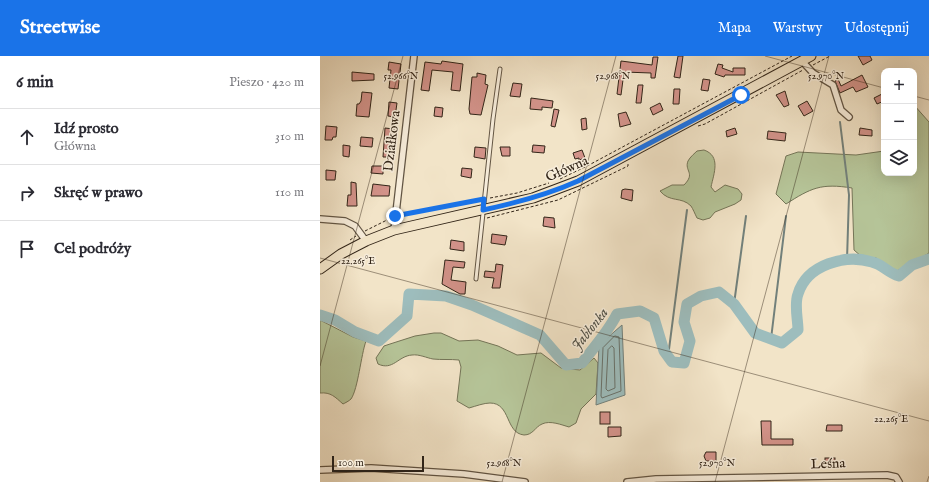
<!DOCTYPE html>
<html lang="pl">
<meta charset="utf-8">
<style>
:root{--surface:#fff;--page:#f7f7f7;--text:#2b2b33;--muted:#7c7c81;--line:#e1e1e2;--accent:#1a73e8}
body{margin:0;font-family:"IM FELL English",serif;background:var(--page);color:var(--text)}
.controls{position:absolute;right:12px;top:12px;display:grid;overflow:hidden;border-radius:8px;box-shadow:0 4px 16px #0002}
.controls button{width:36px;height:36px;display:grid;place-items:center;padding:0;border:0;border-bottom:1px solid var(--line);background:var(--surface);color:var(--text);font:20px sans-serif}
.scale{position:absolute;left:12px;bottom:10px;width:92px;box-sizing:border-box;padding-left:4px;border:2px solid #322518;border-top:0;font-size:11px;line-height:14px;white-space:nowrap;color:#322518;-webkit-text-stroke:3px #f7eddb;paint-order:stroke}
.stop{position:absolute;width:12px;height:12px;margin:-9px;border:3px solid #1a73e8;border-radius:50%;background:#fff}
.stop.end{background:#1a73e8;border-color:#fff;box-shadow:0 1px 4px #0008}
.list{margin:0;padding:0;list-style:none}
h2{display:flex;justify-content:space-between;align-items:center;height:52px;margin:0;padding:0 16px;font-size:17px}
h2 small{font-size:13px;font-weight:400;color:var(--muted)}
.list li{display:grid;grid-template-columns:26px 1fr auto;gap:12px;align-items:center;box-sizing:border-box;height:56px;padding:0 16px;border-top:1px solid var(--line)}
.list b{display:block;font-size:15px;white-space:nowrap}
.list p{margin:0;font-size:13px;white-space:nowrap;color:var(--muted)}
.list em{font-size:13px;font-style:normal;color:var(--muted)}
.icon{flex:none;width:22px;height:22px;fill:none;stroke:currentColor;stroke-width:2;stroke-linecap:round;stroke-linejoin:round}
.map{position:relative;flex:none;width:609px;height:426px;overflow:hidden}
header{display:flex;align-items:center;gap:24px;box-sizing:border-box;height:56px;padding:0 20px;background:var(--accent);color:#fff}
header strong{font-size:19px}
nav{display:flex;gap:22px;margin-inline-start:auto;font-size:14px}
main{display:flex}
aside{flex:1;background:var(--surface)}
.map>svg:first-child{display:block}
</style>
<header>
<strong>Streetwise</strong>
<nav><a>Mapa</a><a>Warstwy</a><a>Udostępnij</a></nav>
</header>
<main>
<aside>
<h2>6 min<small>Pieszo · 420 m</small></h2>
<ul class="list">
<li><svg class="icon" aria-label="ahead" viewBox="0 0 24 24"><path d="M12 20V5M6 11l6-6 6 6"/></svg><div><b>Idź prosto</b><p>Główna</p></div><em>310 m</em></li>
<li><svg class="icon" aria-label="right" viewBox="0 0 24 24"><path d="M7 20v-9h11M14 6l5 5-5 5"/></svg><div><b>Skręć w prawo</b></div><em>110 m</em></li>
<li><svg class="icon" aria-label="arrive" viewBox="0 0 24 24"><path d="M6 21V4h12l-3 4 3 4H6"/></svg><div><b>Cel podróży</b></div></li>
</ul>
</aside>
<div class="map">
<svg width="609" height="426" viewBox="0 0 609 426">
<rect width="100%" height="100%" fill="#f2e4c8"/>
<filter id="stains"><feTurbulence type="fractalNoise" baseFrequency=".005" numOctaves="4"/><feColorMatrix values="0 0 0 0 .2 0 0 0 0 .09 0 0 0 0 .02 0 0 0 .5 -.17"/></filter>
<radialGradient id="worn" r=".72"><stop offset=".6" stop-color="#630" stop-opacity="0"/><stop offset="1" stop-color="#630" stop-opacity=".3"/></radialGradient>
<!-- green -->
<g fill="#b6c599" stroke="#747558">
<path d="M594,49L609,66V197L585,212L576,215L556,202L542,201L534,194L532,132C501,127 491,132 466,148L456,138L466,100L478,96L536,99L564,95V117H594Z"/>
<path d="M384,94C401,100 394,117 391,131L395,136L405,129L418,133L422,138L421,144L415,148L395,156L390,162L383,164L377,162C375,158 373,153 371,150C361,140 350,147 340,135L352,129H364C376,117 364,115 368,105C370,101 375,97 377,95Z"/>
<path d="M0,264L33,281L46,285C41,299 38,333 31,343C29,345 25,347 23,348C15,341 11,336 0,337Z"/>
<path d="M114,277H121L139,285L158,284L178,290L197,299L221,297L241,312L260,314L274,302L278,307L276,338L261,353L256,367L249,371C242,369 230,364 222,368C215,371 213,379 204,379C185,377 191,347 170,347C164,347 156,350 149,352L137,345L141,311L139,304C130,303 122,304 113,303C107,302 99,298 92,299C78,300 73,315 58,308L56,302L64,290L70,288L95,280Z"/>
</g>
<!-- water -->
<path fill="#9dbdbd" stroke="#72807b" d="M302,269L305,339L276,349L279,289Z"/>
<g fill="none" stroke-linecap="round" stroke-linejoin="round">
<!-- shore -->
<g stroke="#68716a" stroke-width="1">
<path d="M295,280L299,281L301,335L282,342L281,340L283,292Z"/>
<path d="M292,290L294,292L295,332L288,335L286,333L288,294Z"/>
</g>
<!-- stream -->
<g stroke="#72807b" stroke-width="2">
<path d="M520,66L529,139L527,204"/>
<path d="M414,248L426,160"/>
<path d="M451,283L466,160"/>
<path d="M348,301L367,154"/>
</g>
<!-- river -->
<path stroke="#9dbdbd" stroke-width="11" d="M0,259L15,264L35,276L59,285L87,260L89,238L126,240L152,249L220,279L246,309L262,307C274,291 288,276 297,258L320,255L334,262L344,295L352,306L364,307L370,285L364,266L367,248L381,240L399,236L414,248L435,277L462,287L478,274C478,264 474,248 478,238C487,208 526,198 552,206C562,208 568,217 579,220L592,209L609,203"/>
</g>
<!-- building -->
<g fill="#d29289" stroke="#322518">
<path d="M358,0H363L360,22L354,21Z"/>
<path d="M538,0H550L552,4L543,9Z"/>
<path d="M333,1H338L335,22H331V17L304,16L301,39L297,38L301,5L332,9Z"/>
<path d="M122,5L143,8L140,35L131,34L133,16L112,14L109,35L101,34L105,6L121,8Z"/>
<path d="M69,6L81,8L78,33L69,32L71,14H68Z"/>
<path d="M398,8L403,9L402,12L413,16V12H425V19H405L404,21L395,18Z"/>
<path d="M32,16L54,18V24L32,25Z"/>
<path d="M157,17L166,19L165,28L168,29L161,59L150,58L149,53L152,21H157Z"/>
<path d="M542,19L548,31L536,36L533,31L520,37L515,25L518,23L521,30Z"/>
<path d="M383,23L390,24L388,35L381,34Z"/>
<path d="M193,27L202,28L200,41L190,40Z"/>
<path d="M318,29H323L321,47H316Z"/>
<path d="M354,33H360L359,48H353Z"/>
<path d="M465,35L469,49L464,51L456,39Z"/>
<path d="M42,36L52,37L49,61L36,60L37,48H39L41,45Z"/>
<path d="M564,37V45L557,48L554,42Z"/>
<path d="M211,42L233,45L232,52L222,51V54L210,53Z"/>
<path d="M487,45L493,55L484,60L478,50Z"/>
<path d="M69,46L77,47L75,61L68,60Z"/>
<path d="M340,47L343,54L333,59L330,52Z"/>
<path d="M115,51L123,52L122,61L114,60Z"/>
<path d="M234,53L239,54L235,71L231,70Z"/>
<path d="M306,56L311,68L300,71L298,58Z"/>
<path d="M266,62L267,73L262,74L261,63Z"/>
<path d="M6,70L17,71L16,81H13L12,84H5Z"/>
<path d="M65,72L74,73L72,101H63Z"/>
<path d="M415,72L417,78L407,81L406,75Z"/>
<path d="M540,72L552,74V80L539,79Z"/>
<path d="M448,75L466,77L465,85L447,83Z"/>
<path d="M41,81L53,82L52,91L40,90Z"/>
<path d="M23,89L30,90L29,101L23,100Z"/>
<path d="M213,89L225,90L224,97L212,96Z"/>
<path d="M155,91L166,92L165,103L154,101Z"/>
<path d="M180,91H190V100H182Z"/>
<path d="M262,94L265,102L259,104V102L255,103L253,97Z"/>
<path d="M52,110H63V118L51,117Z"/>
<path d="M142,112L152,113L151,122L141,120Z"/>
<path d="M6,114L16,115L15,124H6Z"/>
<path d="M31,126L36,127L37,150H27L28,139H31Z"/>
<path d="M53,128L70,130L69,140H51Z"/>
<path d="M305,133L313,134L312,145L301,142L302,134Z"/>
<path d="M224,161L234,162L235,172L223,170Z"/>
<path d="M172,178L187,180L185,189L171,187Z"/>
<path d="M131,184L144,186V195L130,193Z"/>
<path d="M125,204L145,206L144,212L133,211L131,224L146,226L145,238H140L122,228Z"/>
<path d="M176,208L183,209L180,232H172L174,222L164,221L165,215L175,216Z"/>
<rect x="280" y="356" width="10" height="12"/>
<path d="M441,365H451V383H473V389H442Z"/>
<path d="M507,369H522V375H506Z"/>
<path d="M288,371H301V380L288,381Z"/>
<path d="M386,396H396V405H386L384,400Z"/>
<rect x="505" y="402" width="10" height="8"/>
</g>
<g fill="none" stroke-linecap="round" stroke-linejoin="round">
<!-- lane casing -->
<g stroke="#625544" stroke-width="5">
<path id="lane" d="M156,223L173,63L180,13"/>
</g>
<!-- street casing -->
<g stroke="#625544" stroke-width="8">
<g id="street">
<path d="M482,5L493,17L513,29L521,54L529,61"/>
<path d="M0,163L25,165L35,170L46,185"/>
<path d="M74,174L94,0"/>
<path d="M0,414L51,412L144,418L205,426"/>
<path d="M307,426L336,423L567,419L576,421L579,426"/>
</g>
</g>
<!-- primary casing -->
<g stroke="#322518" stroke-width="11">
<path id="primary" d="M0,213L21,198L46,185L74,174L213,142L258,125L491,0"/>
</g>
<!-- path -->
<g stroke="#322518" stroke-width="1" stroke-dasharray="3 2" stroke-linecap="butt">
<path d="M493,9L510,0"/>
<path d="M378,70L385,68L483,14"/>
<path d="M240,123L269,109L472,0"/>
<path d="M170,142L197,137L229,127"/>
<path d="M82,159L159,144"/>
<path d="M167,162L238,144L308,110V108"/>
<path d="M45,175L69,163"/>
<path d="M30,184L36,180"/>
</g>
<!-- lane -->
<use href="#lane" stroke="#f7eddb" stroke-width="3"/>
<!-- street -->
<use href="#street" stroke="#f7eddb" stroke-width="5.5"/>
<!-- primary -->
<use href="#primary" stroke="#f2e4c8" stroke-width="9"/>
</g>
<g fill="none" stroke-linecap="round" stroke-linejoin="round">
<!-- route -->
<path stroke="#1a73e8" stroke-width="5" d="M75,160L164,143L163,154C196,147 227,139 258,125L421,39"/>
</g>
<!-- ticks -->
<path fill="none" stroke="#322518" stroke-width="1" stroke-opacity="0.45" d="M445,0L564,32M594,40L609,44M0,202L609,365M0,310L83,0M182,426L296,0M395,426L509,0M607,426L609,420"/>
<g text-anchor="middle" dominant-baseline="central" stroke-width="3" stroke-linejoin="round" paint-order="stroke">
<!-- street labels -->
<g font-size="14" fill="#322518" stroke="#f7eddb">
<text transform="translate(72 85) rotate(-83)">Działkowa</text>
<text transform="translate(247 113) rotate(-24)">Główna</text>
<text transform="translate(508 408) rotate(-2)">Leśna</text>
</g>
<!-- water labels -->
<g font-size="15" font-style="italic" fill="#52534a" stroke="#f7eddb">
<text transform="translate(270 273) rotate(-52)">Jabłonka</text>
</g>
</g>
<g font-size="10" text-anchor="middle" fill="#322518" stroke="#f7eddb" stroke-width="3" stroke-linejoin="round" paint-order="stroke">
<text x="81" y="23">52.966°N</text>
<text x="293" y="23">52.968°N</text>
<text x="506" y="23">52.970°N</text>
<text x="38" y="208">22.265°E</text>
<text x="571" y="366">22.265°E</text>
<text x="184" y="410">52.968°N</text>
<text x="397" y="410">52.970°N</text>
</g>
<rect width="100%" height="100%" filter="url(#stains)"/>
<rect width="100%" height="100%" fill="url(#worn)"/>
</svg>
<div class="controls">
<button>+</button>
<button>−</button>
<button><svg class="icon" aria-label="layers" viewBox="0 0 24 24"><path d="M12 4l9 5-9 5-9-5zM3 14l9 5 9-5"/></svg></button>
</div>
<div class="scale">100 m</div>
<div class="stop" style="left:421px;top:39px"></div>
<div class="stop end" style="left:75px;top:160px"></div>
</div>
</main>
